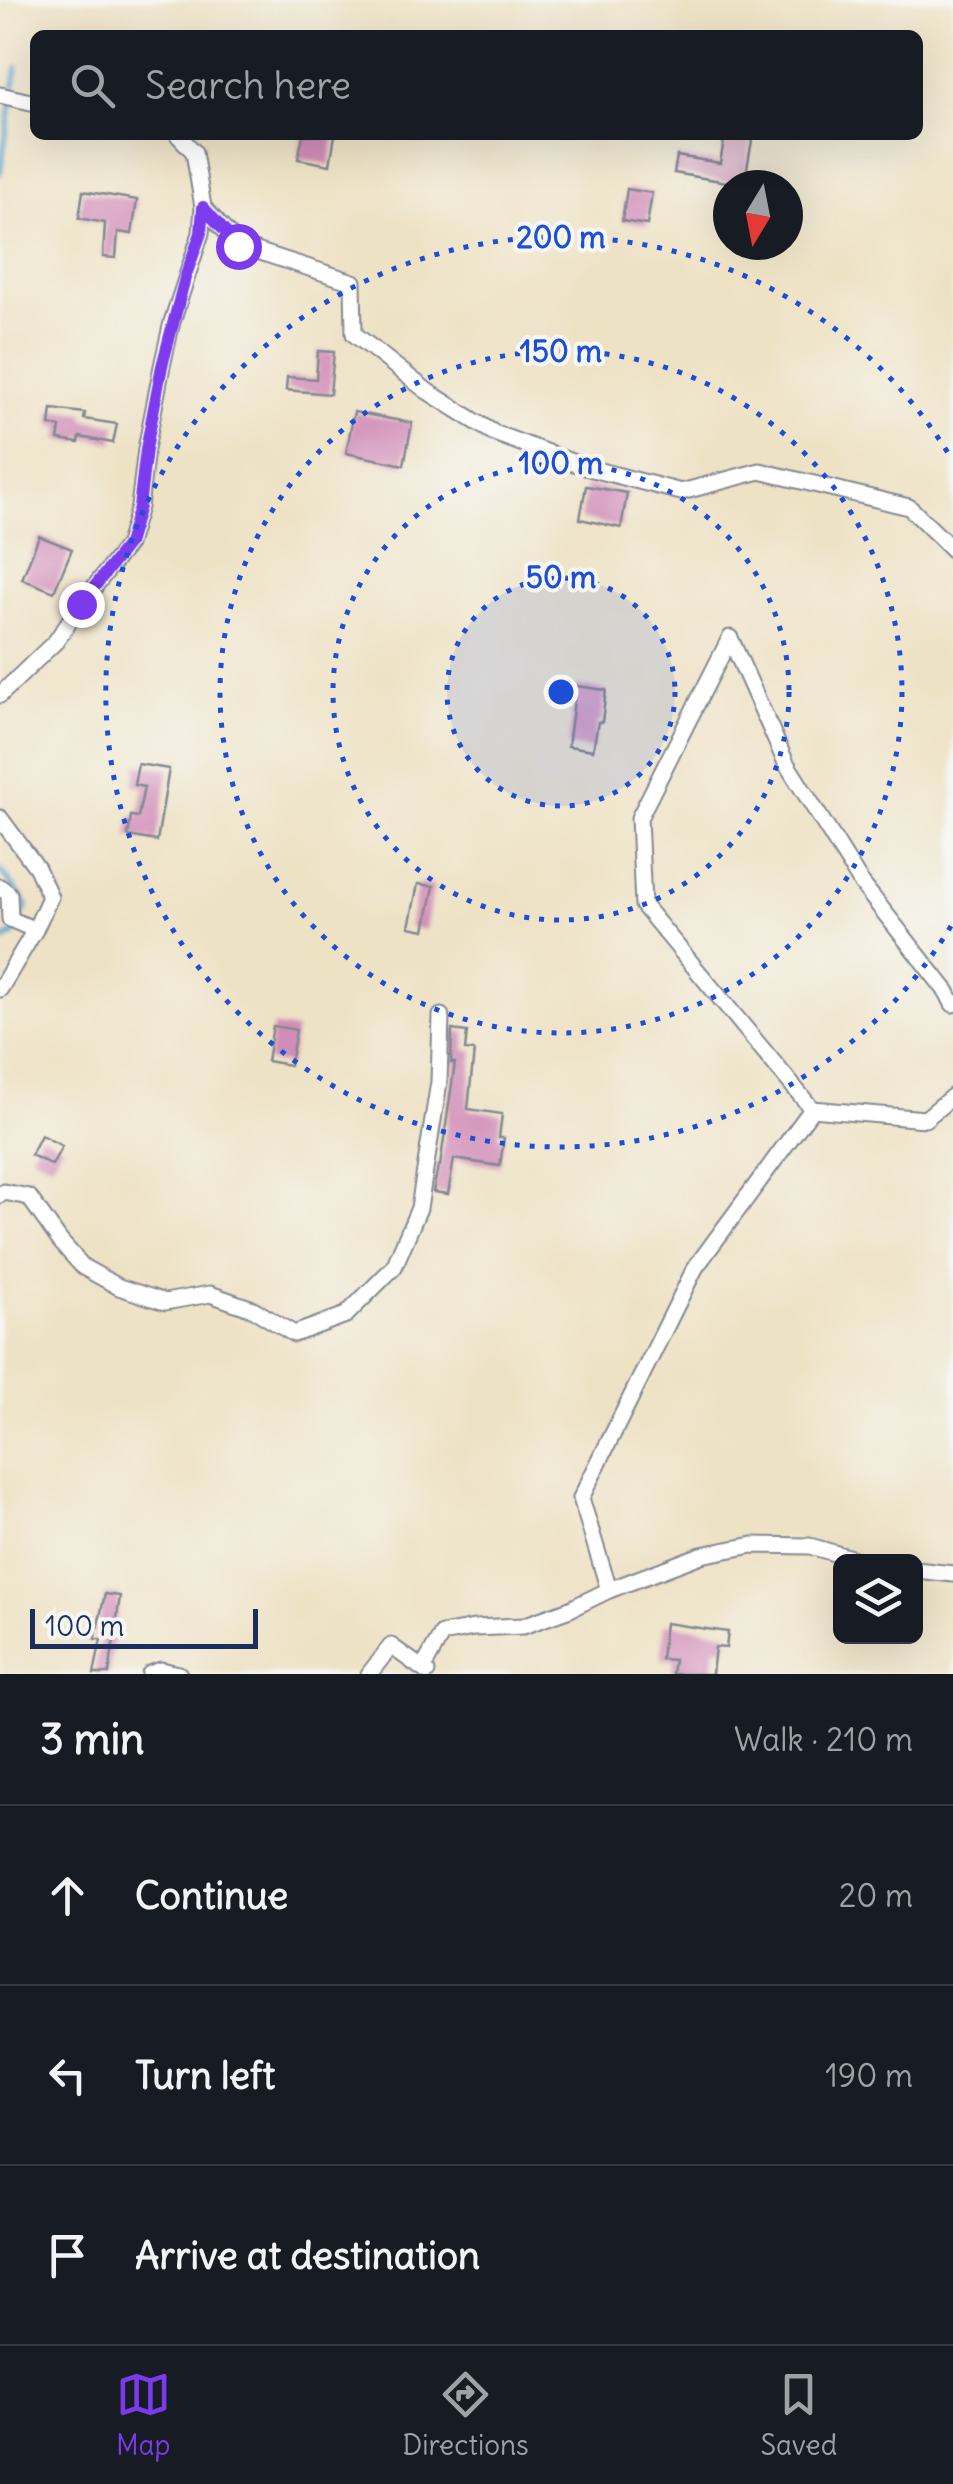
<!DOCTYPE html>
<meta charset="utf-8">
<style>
:root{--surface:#171b24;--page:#20242c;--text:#f1f3f6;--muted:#9ea1a6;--line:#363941;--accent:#7c3aed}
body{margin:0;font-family:Delius,sans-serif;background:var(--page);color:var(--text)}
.controls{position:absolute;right:30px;bottom:30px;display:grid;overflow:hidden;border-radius:15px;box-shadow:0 10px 40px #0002}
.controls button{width:90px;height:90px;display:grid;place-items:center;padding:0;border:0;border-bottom:2px solid var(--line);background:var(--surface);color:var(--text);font:50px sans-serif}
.compass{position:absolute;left:713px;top:170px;width:90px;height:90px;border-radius:50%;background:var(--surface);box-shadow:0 10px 40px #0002;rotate:190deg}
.scale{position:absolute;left:30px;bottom:25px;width:228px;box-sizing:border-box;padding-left:10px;border:5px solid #1b2f5e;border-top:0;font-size:28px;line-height:35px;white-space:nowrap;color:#1b2f5e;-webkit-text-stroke:8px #f6f6f2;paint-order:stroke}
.stop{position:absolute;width:30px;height:30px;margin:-22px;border:8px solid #7c3aed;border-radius:50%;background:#fff}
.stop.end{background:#7c3aed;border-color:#fff;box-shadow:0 2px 10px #0008}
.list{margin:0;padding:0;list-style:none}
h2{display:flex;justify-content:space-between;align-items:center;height:130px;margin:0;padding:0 40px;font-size:42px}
h2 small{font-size:32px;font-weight:400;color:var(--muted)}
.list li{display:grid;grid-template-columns:65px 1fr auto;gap:30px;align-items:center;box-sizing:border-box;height:180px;padding:0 40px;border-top:2px solid var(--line)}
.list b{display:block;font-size:38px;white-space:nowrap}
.list em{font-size:32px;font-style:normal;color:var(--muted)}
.icon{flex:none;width:55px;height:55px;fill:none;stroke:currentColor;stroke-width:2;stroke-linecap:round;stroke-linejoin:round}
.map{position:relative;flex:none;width:953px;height:1674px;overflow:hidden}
.search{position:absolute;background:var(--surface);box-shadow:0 10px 40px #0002;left:30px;right:30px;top:30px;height:110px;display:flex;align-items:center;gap:25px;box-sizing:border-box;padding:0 35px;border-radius:15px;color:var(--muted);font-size:38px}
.sheet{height:670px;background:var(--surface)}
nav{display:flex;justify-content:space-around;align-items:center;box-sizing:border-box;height:140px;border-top:2px solid var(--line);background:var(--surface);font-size:28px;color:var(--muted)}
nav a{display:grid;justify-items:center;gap:5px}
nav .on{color:var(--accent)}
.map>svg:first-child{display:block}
</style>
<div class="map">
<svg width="953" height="1674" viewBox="0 0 953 1674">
<rect width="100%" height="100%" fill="#f6f6f2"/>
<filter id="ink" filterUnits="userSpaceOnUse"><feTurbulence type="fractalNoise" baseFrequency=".01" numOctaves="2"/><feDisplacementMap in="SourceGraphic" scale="20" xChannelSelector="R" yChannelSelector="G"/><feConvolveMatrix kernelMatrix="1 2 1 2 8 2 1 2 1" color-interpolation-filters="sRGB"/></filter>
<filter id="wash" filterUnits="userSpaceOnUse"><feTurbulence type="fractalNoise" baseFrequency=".0048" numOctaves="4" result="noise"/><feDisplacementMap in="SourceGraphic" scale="40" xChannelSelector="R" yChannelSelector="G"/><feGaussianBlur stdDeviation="2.25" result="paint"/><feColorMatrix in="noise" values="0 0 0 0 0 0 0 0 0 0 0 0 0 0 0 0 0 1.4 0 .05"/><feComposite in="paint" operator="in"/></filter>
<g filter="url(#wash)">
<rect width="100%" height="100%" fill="#eee2c5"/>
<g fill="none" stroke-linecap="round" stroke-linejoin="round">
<!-- stream -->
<g stroke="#57a3cf" stroke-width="5">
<path d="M0,173L17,67"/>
<path d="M0,870L27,905L13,935L0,942"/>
</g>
</g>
<g id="blocks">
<!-- building -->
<g fill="#d18cb7">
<path d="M303,135H335L330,165L298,159Z"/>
<path d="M725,135H753L744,185L674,173L677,156L720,163Z"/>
<path d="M627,189L652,193L647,225L622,221Z"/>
<path d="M83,191L137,200L132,234L118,232L116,258L103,257L105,223L79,218Z"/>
<path d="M318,351L334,352L330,394L286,390L287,377L316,379Z"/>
<path d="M52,409L85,413L84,419L117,424L113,443L80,437L79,443L58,440L60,427L50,425Z"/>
<path d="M354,412L412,423L404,465L346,453Z"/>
<path d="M586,486L627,493L621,528L580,519Z"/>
<path d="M39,536L72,549L54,592L22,579Z"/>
<path d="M576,686L606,690L602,722H598L593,750L568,746Z"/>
<path d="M138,764L169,769L157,841L128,836L131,816L138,817L144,787L134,785Z"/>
<path d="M418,884L434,886L425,930L409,927Z"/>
<path d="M273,1026L296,1030L290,1065L267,1061Z"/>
<path d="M452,1030L467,1032L465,1050L474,1051L468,1109L502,1114L499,1138H504L500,1166L454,1159L448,1194L433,1192L438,1166H440L455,1063H451Z"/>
<path d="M41,1135L62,1146L52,1165L31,1155Z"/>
<path d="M105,1594L120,1596L109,1674H94L101,1639H95Z"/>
<path d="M665,1623L728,1632L726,1648L715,1647L712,1674H672L674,1660L661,1659Z"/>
</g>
</g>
</g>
<g filter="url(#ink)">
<use href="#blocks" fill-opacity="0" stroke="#848892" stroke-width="2.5"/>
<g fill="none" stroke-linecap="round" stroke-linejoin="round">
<!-- minor casing -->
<g stroke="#848892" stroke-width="19">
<g id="minor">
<path d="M0,95L35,103"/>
<path d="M178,135L194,152L203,207L238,245L353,282L354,334L427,391L494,433L585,467L681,492L760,471L909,507L953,550"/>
<path d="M0,695L56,641L81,604L128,544L139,507L146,449L162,366L172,322L201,233L203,207"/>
<path d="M0,818L37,868L50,897L35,930L0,989"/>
<path d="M0,887L9,894L10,919L35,930"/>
<path d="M953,1004L947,992L862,884L786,763L730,638L639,818L643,905L812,1109L925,1119L953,1096"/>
<path d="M0,1195L4,1192L29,1197L60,1241L83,1267L119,1287L165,1302L210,1294L253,1309L294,1334L346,1315L394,1267L419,1208L439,1082L441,1016"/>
<path d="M916,1570L953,1574"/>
<path d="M609,1590L581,1498L695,1268L812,1109"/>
<path d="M423,1668L442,1634L474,1628L523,1626L570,1609L609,1590L701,1555L753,1545L810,1546L865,1562"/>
<path d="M150,1674L161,1670L179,1674"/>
<path d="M369,1674L391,1646L427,1672"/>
</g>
</g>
<!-- minor -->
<use href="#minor" stroke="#fff" stroke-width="15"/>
</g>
</g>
<g fill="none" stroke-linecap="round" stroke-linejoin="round" filter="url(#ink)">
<!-- route -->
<path stroke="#7c3aed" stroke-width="12" d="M81,604L128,544L139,507L146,449L162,366L185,278L201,233L203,207L238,246"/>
</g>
<!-- distance rings -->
<circle cx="561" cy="692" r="114" fill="#1d4ed8" fill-opacity=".12"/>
<g fill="none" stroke="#1d4ed8" stroke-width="5" stroke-dasharray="5 10">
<circle cx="561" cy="692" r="114"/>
<circle cx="561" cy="692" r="228"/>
<circle cx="561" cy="692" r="341"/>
<path d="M951 926A455 455 0 1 1 951 458"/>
</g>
<circle cx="561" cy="692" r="15" fill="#1d4ed8" stroke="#f6f6f2" stroke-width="5"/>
<g font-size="30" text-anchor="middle" font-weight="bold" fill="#1d4ed8" stroke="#f6f6f2" stroke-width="8" stroke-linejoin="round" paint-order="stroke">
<text x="561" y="248">200 m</text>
<text x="561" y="362">150 m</text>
<text x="561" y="474">100 m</text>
<text x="561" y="588">50 m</text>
</g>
</svg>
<div class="controls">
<button><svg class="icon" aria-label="layers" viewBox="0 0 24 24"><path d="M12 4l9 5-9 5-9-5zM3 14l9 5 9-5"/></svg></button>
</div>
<svg class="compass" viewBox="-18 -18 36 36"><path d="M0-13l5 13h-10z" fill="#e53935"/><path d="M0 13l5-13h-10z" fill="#9ea1a6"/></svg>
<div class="scale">100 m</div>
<div class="stop" style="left:238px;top:246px"></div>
<div class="stop end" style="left:81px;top:604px"></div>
<div class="search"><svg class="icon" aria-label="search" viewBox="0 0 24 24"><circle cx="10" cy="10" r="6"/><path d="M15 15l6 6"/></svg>Search here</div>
</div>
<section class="sheet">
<h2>3 min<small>Walk · 210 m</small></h2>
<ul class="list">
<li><svg class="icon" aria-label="ahead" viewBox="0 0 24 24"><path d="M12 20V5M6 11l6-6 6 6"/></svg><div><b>Continue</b></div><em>20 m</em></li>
<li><svg class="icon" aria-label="left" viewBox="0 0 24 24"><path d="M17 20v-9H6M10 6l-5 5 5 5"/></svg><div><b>Turn left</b></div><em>190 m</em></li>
<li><svg class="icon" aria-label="arrive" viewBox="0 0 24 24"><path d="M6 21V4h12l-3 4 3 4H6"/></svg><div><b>Arrive at destination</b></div></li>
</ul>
</section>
<nav>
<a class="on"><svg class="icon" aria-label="map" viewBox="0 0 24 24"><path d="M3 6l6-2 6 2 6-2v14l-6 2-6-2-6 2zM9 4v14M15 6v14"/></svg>Map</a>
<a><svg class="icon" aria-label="directions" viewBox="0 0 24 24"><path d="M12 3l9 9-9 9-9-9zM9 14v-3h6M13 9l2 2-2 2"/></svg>Directions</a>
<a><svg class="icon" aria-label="saved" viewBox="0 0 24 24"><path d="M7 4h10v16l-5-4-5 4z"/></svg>Saved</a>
</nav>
